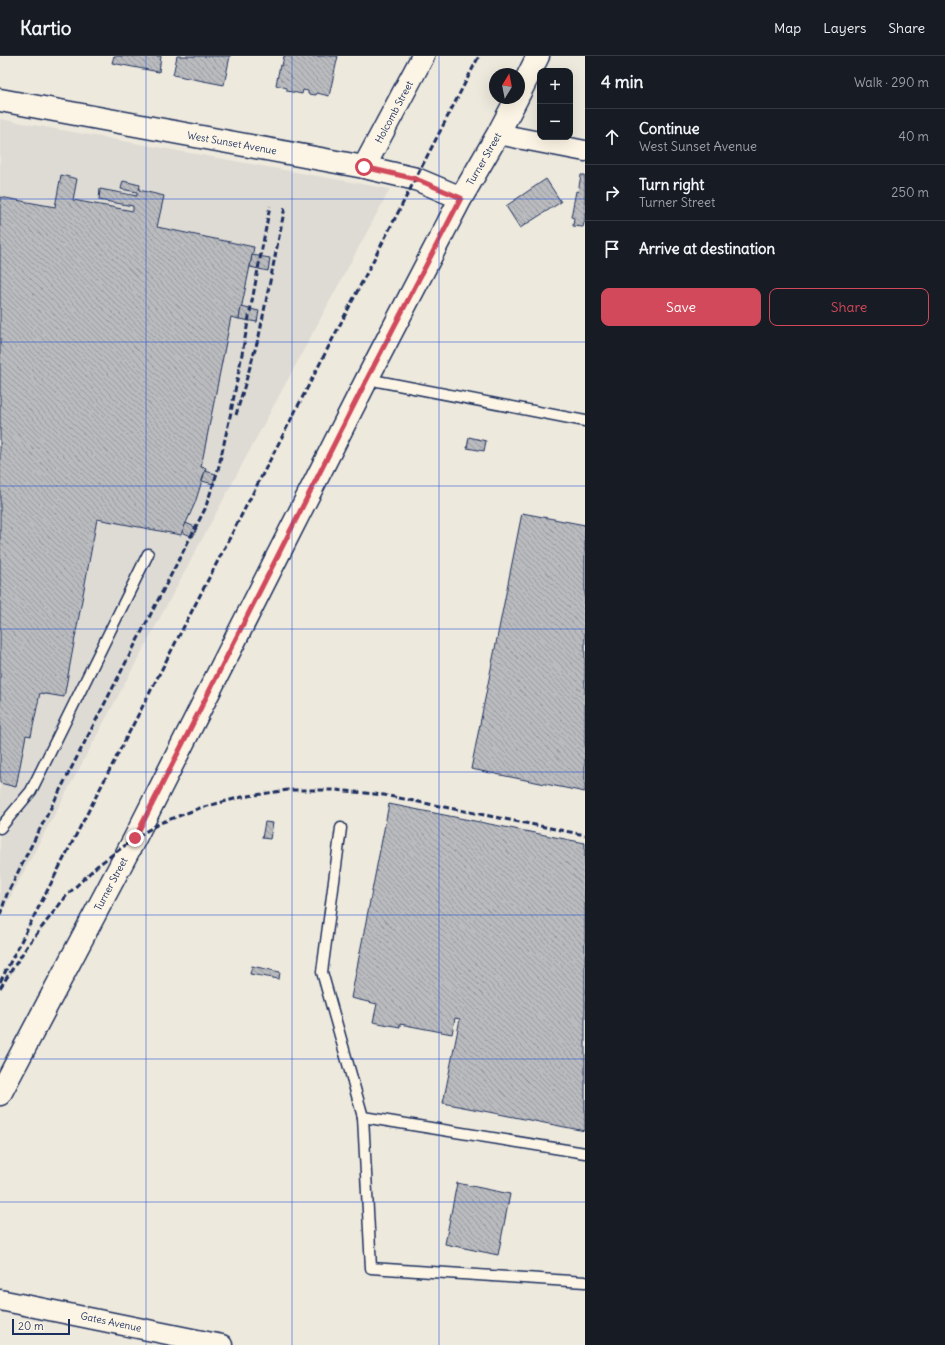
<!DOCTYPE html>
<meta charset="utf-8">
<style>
:root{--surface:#171b24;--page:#242831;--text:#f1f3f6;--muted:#9ea1a6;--line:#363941;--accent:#d1495b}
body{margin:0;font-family:Delius,sans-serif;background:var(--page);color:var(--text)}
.controls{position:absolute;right:12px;top:12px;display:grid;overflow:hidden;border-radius:8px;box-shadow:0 4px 16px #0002}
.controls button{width:36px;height:36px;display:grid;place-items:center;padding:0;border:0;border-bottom:1px solid var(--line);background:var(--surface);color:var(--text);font:20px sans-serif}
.compass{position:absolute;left:489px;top:12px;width:36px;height:36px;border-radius:50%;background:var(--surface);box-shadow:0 4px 16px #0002;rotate:10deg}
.scale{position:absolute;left:12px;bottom:10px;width:58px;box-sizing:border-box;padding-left:4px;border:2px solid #1b2f5e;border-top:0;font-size:11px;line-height:14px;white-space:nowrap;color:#1b2f5e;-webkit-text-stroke:3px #fcf5e5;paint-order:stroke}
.stop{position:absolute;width:12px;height:12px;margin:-9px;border:3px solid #d1495b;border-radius:50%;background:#fff}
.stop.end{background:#d1495b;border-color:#fff;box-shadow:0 1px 4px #0008}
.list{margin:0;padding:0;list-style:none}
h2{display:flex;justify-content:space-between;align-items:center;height:52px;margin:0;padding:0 16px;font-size:17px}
h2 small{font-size:13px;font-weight:400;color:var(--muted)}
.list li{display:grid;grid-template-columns:26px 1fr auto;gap:12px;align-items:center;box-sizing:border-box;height:56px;padding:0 16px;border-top:1px solid var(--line)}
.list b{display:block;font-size:15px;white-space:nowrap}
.list p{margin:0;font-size:13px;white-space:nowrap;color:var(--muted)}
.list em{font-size:13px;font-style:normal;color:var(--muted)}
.actions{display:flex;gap:8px;padding:12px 16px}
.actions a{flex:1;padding:9px 0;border:1px solid var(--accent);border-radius:8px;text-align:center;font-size:14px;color:var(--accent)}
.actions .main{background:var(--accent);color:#fff}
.icon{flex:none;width:22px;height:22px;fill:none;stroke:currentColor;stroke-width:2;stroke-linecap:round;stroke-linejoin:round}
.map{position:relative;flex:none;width:585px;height:1289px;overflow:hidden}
header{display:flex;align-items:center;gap:24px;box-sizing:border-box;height:56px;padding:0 20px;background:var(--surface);border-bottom:1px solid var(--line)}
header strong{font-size:19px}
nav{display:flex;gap:22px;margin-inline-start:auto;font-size:14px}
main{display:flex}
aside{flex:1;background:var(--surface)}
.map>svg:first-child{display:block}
</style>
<header>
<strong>Kartio</strong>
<nav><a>Map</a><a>Layers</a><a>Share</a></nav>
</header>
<main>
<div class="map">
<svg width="585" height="1289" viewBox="0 0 585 1289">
<defs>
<pattern id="building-back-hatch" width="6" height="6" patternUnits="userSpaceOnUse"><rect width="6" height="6" fill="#babbbe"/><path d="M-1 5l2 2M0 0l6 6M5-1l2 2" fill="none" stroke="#96989e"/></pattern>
</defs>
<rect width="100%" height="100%" fill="#eee9dd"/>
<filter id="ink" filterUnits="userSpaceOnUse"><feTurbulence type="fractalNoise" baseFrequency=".025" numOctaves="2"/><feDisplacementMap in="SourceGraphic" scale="8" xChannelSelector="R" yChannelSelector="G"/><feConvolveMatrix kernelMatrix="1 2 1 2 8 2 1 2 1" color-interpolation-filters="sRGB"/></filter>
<g filter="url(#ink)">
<!-- built -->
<path fill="#dedbd4" d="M0,63L390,133L0,860Z"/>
<!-- building -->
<g fill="url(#building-back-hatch)" stroke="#1b2f5e">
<path d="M114,0H161L159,16L112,7Z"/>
<path d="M177,0H230L224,29L173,19Z"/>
<path d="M284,0H338L329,40L317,37L316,39L308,38V35L303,34L302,38L287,35V32L276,29L280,9L282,10Z"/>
<path d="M61,119L77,123L73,144L133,155V150L99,144L100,133L137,140V136L121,133L123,125L140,129L139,134L164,140L157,171L254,191L239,263L231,261L201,411L206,412L195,447L186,467L181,479L97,463L64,641L40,637L31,680L26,679L16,731L0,727V141L55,151Z"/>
<path d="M581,119H585V164L583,171L573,170L574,162L571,161L576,135L578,136Z"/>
<path d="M546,123L561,146L520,172L506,150Z"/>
<path d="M252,199L270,202L268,215L250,211Z"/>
<path d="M241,251L259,255L257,266L239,263Z"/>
<path d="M469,381L486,385L484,395L467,392Z"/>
<path d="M205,415L216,418L213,428L202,425Z"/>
<path d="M522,457L585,469V736L471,713Z"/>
<path d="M186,467L197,472L193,481L182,476Z"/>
<path d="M389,748L585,787V1075L443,1047L460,963L455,962L452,978L400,968V971L373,966L377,948L351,942Z"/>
<path d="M265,766L273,767L270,783L262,782Z"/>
<path d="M252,910L280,916L279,923L250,918Z"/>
<path d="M457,1127L510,1138L498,1199L445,1188Z"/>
</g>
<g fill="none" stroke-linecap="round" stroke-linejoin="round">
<!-- lane casing -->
<g stroke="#1b2f5e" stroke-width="13">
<g id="lane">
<path d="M367,323L585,365"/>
<path d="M0,772L31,735L148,498"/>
<path d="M341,772L322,916L363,1061L585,1097"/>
<path d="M363,1061L371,1212L585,1226"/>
</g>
</g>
<!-- street casing -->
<g stroke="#1b2f5e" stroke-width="23">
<g id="street">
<path d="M498,78L585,95"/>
<path d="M0,1244L222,1289"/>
</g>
</g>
<!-- secondary casing -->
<g stroke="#1b2f5e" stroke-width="25">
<g id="secondary">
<path d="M519,38L538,0"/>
<path d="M0,44L364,111L416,123L461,142"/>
<path d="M364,111L423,0"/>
<path d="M0,1038L135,782L367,323L461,142L498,78L517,42"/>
</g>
</g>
<!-- lane -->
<use href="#lane" stroke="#fcf5e5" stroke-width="10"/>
<!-- street -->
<use href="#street" stroke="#fcf5e5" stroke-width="20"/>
<!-- secondary -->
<use href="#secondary" stroke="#fcf5e5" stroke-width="22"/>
<!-- rail -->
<g stroke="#1b2f5e" stroke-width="3" stroke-dasharray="6 3" stroke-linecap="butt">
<path d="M236,359L259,280L285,151"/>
<path d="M0,859L7,838L26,800L205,453L218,414L231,356L270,150"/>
<path d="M0,926L479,0"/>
<path d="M0,932L28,889L67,839L97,810L135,782L160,767L200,752L242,741L288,734H336L384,739L585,779"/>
</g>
</g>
</g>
<g fill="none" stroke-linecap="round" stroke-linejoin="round" filter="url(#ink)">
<!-- route -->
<path stroke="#d1495b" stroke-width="5" d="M135,782L367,323L461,142L416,123L364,111"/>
</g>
<!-- grid -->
<path fill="none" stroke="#1d4ed8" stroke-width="1" stroke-opacity="0.55" d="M146,0V1289M292,0V1289M439,0V1289M0,143H585M0,286H585M0,430H585M0,573H585M0,716H585M0,859H585M0,1003H585M0,1146H585"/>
<g text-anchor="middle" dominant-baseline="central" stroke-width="3.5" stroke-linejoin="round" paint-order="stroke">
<!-- street labels -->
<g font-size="10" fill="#1b2f5e" stroke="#fcf5e5">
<text transform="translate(394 56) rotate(-62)">Holcomb Street</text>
<text transform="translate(232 87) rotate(10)">West Sunset Avenue</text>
<text transform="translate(484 103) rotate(-60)">Turner Street</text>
<text transform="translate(111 828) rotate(-62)">Turner Street</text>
<text transform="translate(111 1266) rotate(12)">Gates Avenue</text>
</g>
</g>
</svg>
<div class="controls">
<button>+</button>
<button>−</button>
</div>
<svg class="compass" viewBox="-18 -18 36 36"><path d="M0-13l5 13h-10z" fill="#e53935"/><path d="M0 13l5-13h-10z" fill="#9ea1a6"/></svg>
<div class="scale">20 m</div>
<div class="stop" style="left:364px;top:111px"></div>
<div class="stop end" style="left:135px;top:782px"></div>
</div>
<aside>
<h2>4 min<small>Walk · 290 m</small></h2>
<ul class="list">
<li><svg class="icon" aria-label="ahead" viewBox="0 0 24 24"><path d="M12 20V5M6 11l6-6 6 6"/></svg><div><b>Continue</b><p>West Sunset Avenue</p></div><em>40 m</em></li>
<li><svg class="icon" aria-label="right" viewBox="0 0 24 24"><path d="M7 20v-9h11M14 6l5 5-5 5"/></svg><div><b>Turn right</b><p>Turner Street</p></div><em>250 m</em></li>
<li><svg class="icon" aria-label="arrive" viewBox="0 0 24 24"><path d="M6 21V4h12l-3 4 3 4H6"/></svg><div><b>Arrive at destination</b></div></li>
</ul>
<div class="actions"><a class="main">Save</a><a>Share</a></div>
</aside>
</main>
